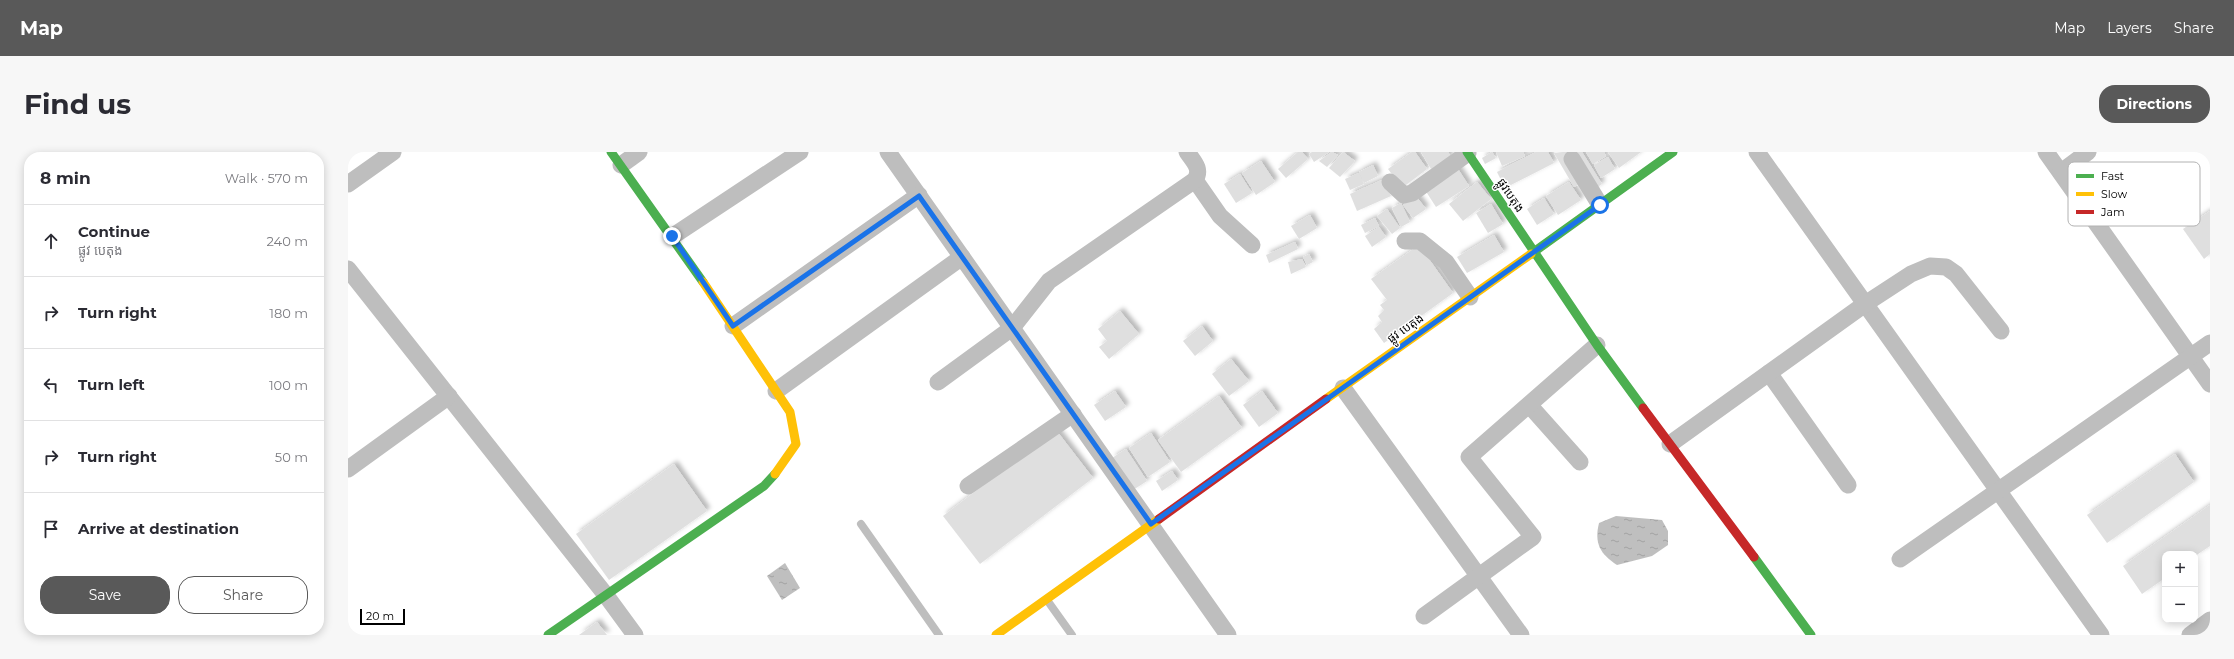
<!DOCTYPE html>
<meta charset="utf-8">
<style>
:root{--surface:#fff;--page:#f7f7f7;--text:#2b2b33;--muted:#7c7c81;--line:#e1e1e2;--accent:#595959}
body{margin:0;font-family:Montserrat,"Noto Sans Khmer",sans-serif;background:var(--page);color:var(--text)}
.controls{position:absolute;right:12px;bottom:12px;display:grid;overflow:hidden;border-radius:8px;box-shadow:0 2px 10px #0003}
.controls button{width:36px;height:36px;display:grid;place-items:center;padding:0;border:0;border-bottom:1px solid var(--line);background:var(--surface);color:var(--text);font:20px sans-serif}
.scale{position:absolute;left:12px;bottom:10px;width:45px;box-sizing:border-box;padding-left:4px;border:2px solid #000;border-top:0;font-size:11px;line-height:14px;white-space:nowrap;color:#000;-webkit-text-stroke:3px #fff;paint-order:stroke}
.stop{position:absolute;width:12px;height:12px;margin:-9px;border:3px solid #1a73e8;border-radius:50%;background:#fff}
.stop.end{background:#1a73e8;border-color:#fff;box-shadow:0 1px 4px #0008}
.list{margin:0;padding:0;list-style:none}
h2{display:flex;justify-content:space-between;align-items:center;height:52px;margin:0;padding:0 16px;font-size:17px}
h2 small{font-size:13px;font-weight:400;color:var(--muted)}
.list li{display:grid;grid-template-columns:26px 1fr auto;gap:12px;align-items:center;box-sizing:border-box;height:72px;padding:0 16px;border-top:1px solid var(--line)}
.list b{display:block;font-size:15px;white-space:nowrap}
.list p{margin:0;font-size:13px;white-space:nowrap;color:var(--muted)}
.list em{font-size:13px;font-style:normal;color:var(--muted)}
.actions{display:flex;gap:8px;padding:12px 16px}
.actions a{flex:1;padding:9px 0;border:1px solid var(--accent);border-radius:16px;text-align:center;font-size:14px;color:var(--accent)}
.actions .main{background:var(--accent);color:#fff}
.icon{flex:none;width:22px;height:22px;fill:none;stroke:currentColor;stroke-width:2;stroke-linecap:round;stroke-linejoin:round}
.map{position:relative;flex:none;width:1862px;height:483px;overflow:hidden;border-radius:16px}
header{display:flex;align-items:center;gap:24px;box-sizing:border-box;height:56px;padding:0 20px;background:var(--accent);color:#fff}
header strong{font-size:19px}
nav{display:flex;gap:22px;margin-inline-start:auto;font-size:14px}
.intro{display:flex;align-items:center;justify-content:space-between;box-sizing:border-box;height:96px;padding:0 24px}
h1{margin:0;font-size:28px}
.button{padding:10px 18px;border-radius:16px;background:var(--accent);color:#fff;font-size:14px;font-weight:700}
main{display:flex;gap:24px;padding:0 24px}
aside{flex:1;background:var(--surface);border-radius:16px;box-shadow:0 2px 10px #0003}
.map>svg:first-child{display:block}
</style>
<header>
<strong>Map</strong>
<nav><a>Map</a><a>Layers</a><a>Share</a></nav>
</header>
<div class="intro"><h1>Find us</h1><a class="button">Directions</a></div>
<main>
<aside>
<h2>8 min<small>Walk · 570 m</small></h2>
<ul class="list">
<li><svg class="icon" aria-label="ahead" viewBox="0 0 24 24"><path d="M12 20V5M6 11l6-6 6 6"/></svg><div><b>Continue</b><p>ផ្លូវ បេតុង</p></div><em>240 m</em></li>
<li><svg class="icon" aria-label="right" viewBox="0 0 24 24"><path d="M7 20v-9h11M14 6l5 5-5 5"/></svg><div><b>Turn right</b></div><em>180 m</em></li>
<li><svg class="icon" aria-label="left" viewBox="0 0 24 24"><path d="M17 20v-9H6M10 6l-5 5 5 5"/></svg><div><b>Turn left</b></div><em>100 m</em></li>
<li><svg class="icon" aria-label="right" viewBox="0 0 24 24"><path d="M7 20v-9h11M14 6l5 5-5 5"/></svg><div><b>Turn right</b></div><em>50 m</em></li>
<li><svg class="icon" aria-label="arrive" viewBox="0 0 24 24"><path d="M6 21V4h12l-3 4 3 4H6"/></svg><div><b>Arrive at destination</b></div></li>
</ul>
<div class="actions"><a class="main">Save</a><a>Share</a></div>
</aside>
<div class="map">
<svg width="1862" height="483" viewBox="0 0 1862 483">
<defs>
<pattern id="water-ripples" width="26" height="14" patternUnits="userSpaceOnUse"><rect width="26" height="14" fill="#bfbfbf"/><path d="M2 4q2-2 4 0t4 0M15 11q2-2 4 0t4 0" fill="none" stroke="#a2a2a2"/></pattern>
<filter id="shadow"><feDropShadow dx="3.5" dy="-3.5" stdDeviation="2" flood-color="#0004"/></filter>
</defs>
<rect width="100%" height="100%" fill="#fff"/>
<!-- water -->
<g fill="url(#water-ripples)">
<path d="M1268,364L1314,368L1320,379V393L1304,404L1269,413C1252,402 1246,391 1251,371Z"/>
<path d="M437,411L452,436L434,448L419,424Z"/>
</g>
<!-- building -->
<g fill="#dfdfdf" filter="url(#shadow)">
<path d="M950,0H954L960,7L938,26L930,17Z"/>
<path d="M964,0H981L966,10L961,2Z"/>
<path d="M984,0L990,3L979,15L971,9Z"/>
<path d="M995,0L1007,9L992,25L981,16Z"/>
<path d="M1064,0H1067L1079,17L1054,36L1040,17Z"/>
<path d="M1073,0H1100L1103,5L1083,17Z"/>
<path d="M1144,0L1148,6L1137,12L1134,6Z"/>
<path d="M1148,0H1175L1177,4L1154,14Z"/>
<path d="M1188,0H1200L1206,11L1157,36L1149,20Z"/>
<path d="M1218,0L1235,30L1226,35L1206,1Z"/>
<path d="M1222,0H1234L1254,32L1245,38Z"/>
<path d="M1238,0H1256L1258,4L1245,12Z"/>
<path d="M1260,0H1293L1271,16Z"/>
<path d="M1260,5L1267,17L1253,26L1246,13Z"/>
<path d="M913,9L927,30L908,43L894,21Z"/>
<path d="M1025,13L1030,24L1016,31L1011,20Z"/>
<path d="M1108,14L1121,34L1088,55L1075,35Z"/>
<path d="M1011,21L1016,32L1002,38L997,27Z"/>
<path d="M892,22L904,41L888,51L876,32Z"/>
<path d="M1034,28L1043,44L1009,59L1002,42Z"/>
<path d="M1129,30L1143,47L1115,69L1101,52Z"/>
<path d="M1221,30L1233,48L1210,63L1198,44Z"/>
<path d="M1068,44L1078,57L1065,66L1055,53Z"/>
<path d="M1196,46L1206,62L1189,73L1179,57Z"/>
<path d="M1053,51L1062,70L1053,75L1044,56Z"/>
<path d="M1143,52L1155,72L1140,81L1128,61Z"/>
<path d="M1039,57L1052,76L1044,82L1029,64Z"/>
<path d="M1862,59V102L1856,107L1835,77Z"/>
<path d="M962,63L969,76L951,87L943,74Z"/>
<path d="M1027,66L1031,74L1017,81L1013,73Z"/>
<path d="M1031,75L1038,85L1024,95L1017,84Z"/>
<path d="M1146,83L1156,100L1119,121L1109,105Z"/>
<path d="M947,90L950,97L921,111L918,103Z"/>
<path d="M1071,93L1105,141L1036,191L1026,177L1034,170L1030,164L1036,158L1032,153L1039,148L1023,127Z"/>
<path d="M961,102L965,110L959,113L955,105Z"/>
<path d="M954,107L958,115L943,122L940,110Z"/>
<path d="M772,159L791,182L761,207L751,195L759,189L750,177Z"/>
<path d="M854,174L865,189L847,204L835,189Z"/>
<path d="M883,207L901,229L881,244L864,222Z"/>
<path d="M767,239L778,255L757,269L746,253Z"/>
<path d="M914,239L930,261L911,275L895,253Z"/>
<path d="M871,244L894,276L833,320L810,288Z"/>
<path d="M708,278L745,326L632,412L595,364Z"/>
<path d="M803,281L822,310L800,325L781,296Z"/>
<path d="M778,297L799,329L785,338L764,306Z"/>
<path d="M1827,302L1846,330L1759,391L1739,363Z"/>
<path d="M326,312L359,359L261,428L228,382Z"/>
<path d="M824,319L830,328L814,339L808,329Z"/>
<path d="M1862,353V394L1847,404V402H1817V426L1794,442L1775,414Z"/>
<path d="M249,470L259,483H231Z"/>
</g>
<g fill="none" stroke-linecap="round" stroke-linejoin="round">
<!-- lane -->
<g stroke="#bebebe" stroke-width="8">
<path d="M513,372L591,483"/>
<path d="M699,448L724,483"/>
</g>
<!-- street -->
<g stroke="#bebebe" stroke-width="17">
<path d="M540,0L880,483"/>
<path d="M1409,0L1753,483"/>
<path d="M1698,0L1862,232"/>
<path d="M1224,7L1252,53"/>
<path d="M273,13L291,0"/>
<path d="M1713,20L1740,0"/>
<path d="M847,28L872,64L904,93"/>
<path d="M1042,30L1056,43L1064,41L1120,1"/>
<path d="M0,32L45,0"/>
<path d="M325,84L452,0"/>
<path d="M1057,89H1072L1098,110L1122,145"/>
<path d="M0,117L257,442L287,483"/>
<path d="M385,174L571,43"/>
<path d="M1421,221L1500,333"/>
<path d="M590,230L664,176L701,129L847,28C854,17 846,10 839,0"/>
<path d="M995,236L1173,483"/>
<path d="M428,239L614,105"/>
<path d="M1182,254L1232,310"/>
<path d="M1322,292L1517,152L1563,122L1582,114L1598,115L1608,122L1653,179"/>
<path d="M0,317L101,244"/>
<path d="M620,334L725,262"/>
<path d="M1552,407L1862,191"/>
<path d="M1076,464L1185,385L1121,305L1249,193"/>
<path d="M1842,483L1862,468"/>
</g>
<!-- fast -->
<g stroke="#4caf50" stroke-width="9">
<path d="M263,0L355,130"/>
<path d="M1119,0L1249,193L1295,256"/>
<path d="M1183,102L1325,0"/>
<path d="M1406,405L1463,483"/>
<path d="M200,483L416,334L427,322"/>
</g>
<!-- slow -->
<g stroke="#ffc107" stroke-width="9">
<path d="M355,130L442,260L448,292L427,322"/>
<path d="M978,247L1183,102"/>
<path d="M648,483L811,367"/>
</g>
<!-- jam -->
<g stroke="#c62828" stroke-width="9">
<path d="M1295,256L1406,405"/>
<path d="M811,367L978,247"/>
</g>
</g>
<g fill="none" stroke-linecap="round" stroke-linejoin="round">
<!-- route -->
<path stroke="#1a73e8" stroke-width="5" d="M324,84L385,174L571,44L803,372L1252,53"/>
</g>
<g text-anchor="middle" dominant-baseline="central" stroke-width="3" stroke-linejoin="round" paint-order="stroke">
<!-- street labels -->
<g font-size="12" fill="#000" stroke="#fff">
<text transform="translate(1163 43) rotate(56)">ផ្លូវបេតុង</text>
<text transform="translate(1057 176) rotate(-35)">ផ្លូវ បេតុង</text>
</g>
</g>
<!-- legend -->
<rect x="1720" y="10" width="132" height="64" rx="6" fill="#fff" stroke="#b2b2b2" stroke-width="1"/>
<rect x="1728" y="22" width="18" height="4" fill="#4caf50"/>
<rect x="1728" y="40" width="18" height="4" fill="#ffc107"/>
<rect x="1728" y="58" width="18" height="4" fill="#c62828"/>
<g font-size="11" fill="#000">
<text x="1753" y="28">Fast</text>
<text x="1753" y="46">Slow</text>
<text x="1753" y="64">Jam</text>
</g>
</svg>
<div class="controls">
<button>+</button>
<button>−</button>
</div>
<div class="scale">20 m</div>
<div class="stop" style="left:1252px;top:53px"></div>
<div class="stop end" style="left:324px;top:84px"></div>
</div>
</main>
